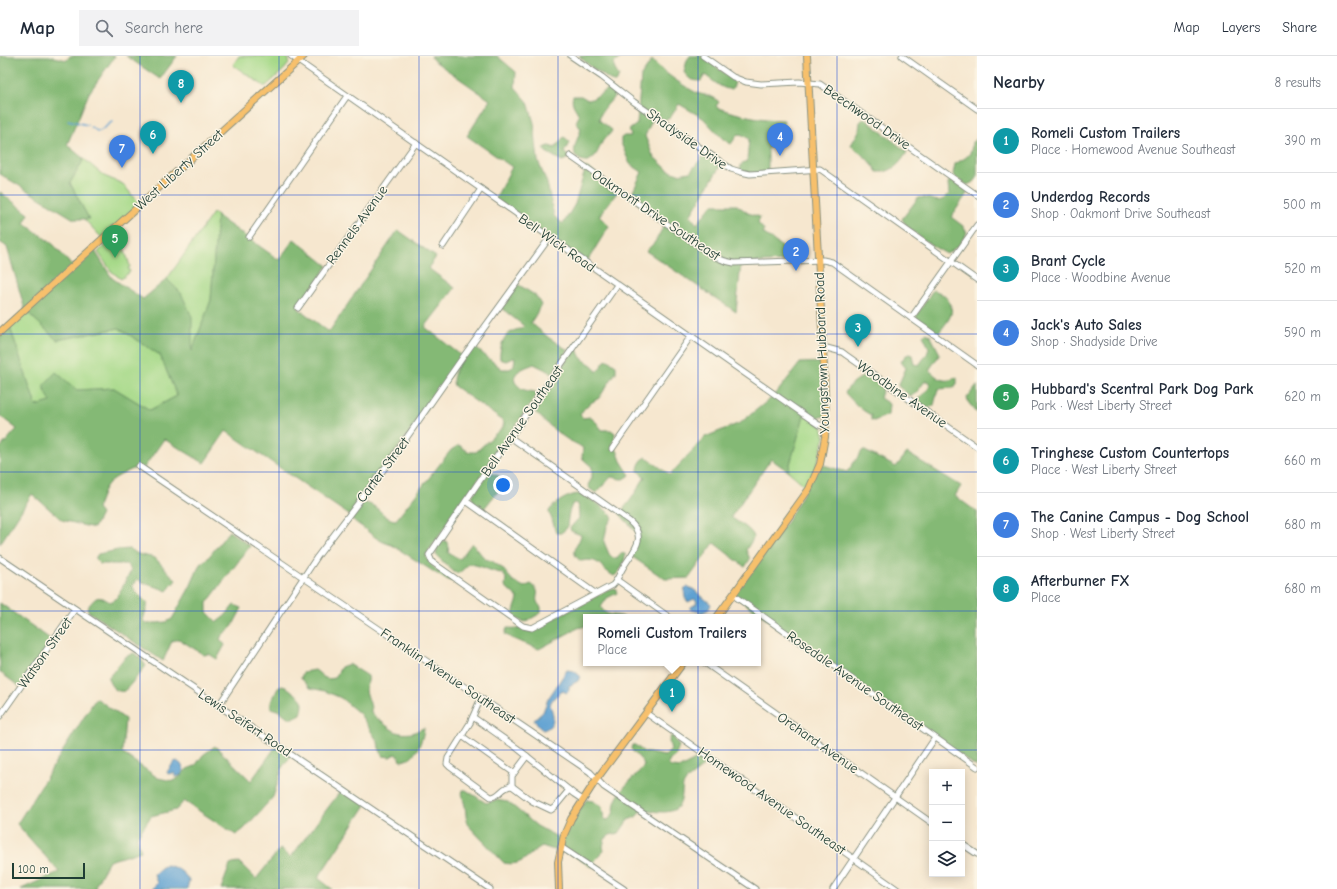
<!DOCTYPE html>
<meta charset="utf-8">
<style>
:root{--surface:#fff;--page:#f2f2f3;--text:#1f2937;--muted:#747a83;--line:#e0e1e3;--accent:#0b8043}
body{margin:0;font-family:"Comic Neue",sans-serif;background:var(--page);color:var(--text)}
.controls{position:absolute;right:12px;bottom:12px;display:grid;overflow:hidden;border-radius:0px;box-shadow:0 2px 10px #0003}
.controls button{width:36px;height:36px;display:grid;place-items:center;padding:0;border:0;border-bottom:1px solid var(--line);background:var(--surface);color:var(--text);font:20px sans-serif}
.scale{position:absolute;left:12px;bottom:10px;width:73px;box-sizing:border-box;padding-left:4px;border:2px solid #1f3d34;border-top:0;font-size:11px;line-height:14px;white-space:nowrap;color:#1f3d34;-webkit-text-stroke:3px #fcf5e5;paint-order:stroke}
.you{position:absolute;left:503px;top:429px;width:14px;height:14px;margin:-10px;border:3px solid #fff;border-radius:50%;background:#1a73e8;box-shadow:0 0 0 6px #1a73e833}
.badge{display:grid;place-items:center;width:26px;height:26px;border-radius:50%;background:var(--accent);color:#fff;font-size:13px;font-weight:700}
.pin{position:absolute;translate:-50% -33px;filter:drop-shadow(0 1px 2px #0008)}
.pin::after{content:'';position:absolute;top:21px;width:14px;height:12px;background:inherit;clip-path:polygon(0 0,100% 0,50% 100%)}
.popup{position:absolute;left:583px;top:558px;width:178px;height:52px;box-sizing:border-box;display:grid;place-content:center;border-radius:0px;background:var(--surface);filter:drop-shadow(0 1px 3px #0005);font-size:13px;white-space:nowrap;color:var(--muted)}
.popup b{font-size:15px;color:var(--text)}
.popup::after{content:'';position:absolute;left:50%;top:100%;margin-left:-8px;border:8px solid transparent;border-top-color:var(--surface)}
.list{margin:0;padding:0;list-style:none}
h2{display:flex;justify-content:space-between;align-items:center;height:52px;margin:0;padding:0 16px;font-size:17px}
h2 small{font-size:13px;font-weight:400;color:var(--muted)}
.list li{display:grid;grid-template-columns:26px 1fr auto;gap:12px;align-items:center;box-sizing:border-box;height:64px;padding:0 16px;border-top:1px solid var(--line)}
.list b{display:block;font-size:15px;white-space:nowrap}
.list p{margin:0;font-size:13px;white-space:nowrap;color:var(--muted)}
.list em{font-size:13px;font-style:normal;color:var(--muted)}
.icon{flex:none;width:22px;height:22px;fill:none;stroke:currentColor;stroke-width:2;stroke-linecap:round;stroke-linejoin:round}
.map{position:relative;flex:none;width:977px;height:833px;overflow:hidden}
header{display:flex;align-items:center;gap:24px;box-sizing:border-box;height:56px;padding:0 20px;background:var(--surface);border-bottom:1px solid var(--line)}
header strong{font-size:19px}
nav{display:flex;gap:22px;margin-inline-start:auto;font-size:14px}
.search{width:280px;height:36px;background:var(--page);display:flex;align-items:center;gap:10px;box-sizing:border-box;padding:0 14px;border-radius:0px;color:var(--muted);font-size:15px}
main{display:flex}
aside{flex:1;background:var(--surface)}
.map>svg:first-child{display:block}
</style>
<header>
<strong>Map</strong>
<div class="search"><svg class="icon" aria-label="search" viewBox="0 0 24 24"><circle cx="10" cy="10" r="6"/><path d="M15 15l6 6"/></svg>Search here</div>
<nav><a>Map</a><a>Layers</a><a>Share</a></nav>
</header>
<main>
<div class="map">
<svg width="977" height="833" viewBox="0 0 977 833">
<rect width="100%" height="100%" fill="#fcf5e5"/>
<filter id="ink" filterUnits="userSpaceOnUse"><feTurbulence type="fractalNoise" baseFrequency=".025" numOctaves="2"/><feDisplacementMap in="SourceGraphic" scale="8" xChannelSelector="R" yChannelSelector="G"/><feConvolveMatrix kernelMatrix="1 2 1 2 8 2 1 2 1" color-interpolation-filters="sRGB"/></filter>
<filter id="wash" filterUnits="userSpaceOnUse"><feTurbulence type="fractalNoise" baseFrequency=".012" numOctaves="4" result="noise"/><feDisplacementMap in="SourceGraphic" scale="16" xChannelSelector="R" yChannelSelector="G"/><feGaussianBlur stdDeviation="0.9" result="paint"/><feColorMatrix in="noise" values="0 0 0 0 0 0 0 0 0 0 0 0 0 0 0 0 0 1.4 0 .05"/><feComposite in="paint" operator="in"/></filter>
<g filter="url(#wash)">
<rect width="100%" height="100%" fill="#f6e7cf"/>
<!-- green -->
<g fill="#a6d988" stroke="#628b5e">
<path d="M239,0H286C288,2 289,2 289,6C289,11 271,25 266,30H264L233,9Z"/>
<path d="M84,103L104,120L123,128L140,149L103,183L84,163H89L70,127Z"/>
<path d="M213,157L217,160L211,244L192,296L181,237L167,223Z"/>
<path d="M113,182L118,187L121,183L129,207L130,211L128,212L130,216L121,223L111,215L98,196Z"/>
<path d="M25,254L57,284L119,272L160,299L177,340L150,354L114,332L77,334L51,346L36,350L9,268Z"/>
<path d="M804,359L822,370L825,381L809,433L788,415Z"/>
</g>
<!-- forest -->
<g fill="#84b974" stroke="#527b54">
<path d="M0,0H49L67,4L70,0H115L89,37L67,89L84,103L70,127L89,163H74L0,118Z"/>
<path d="M126,0H177L160,23Z"/>
<path d="M431,0H497L516,16L515,31L528,46L534,67L538,105L547,127L554,160L563,168L575,148L586,111L619,134L599,160L609,170L586,207L495,143L512,111L467,80L490,44L433,4Z"/>
<path d="M579,0H624C612,7 611,8 619,20L616,26H613L590,10Z"/>
<path d="M690,0H700L704,2L726,18L735,27L732,33C724,35 712,24 705,19L701,25C693,25 688,23 684,16L687,4Z"/>
<path d="M652,4C663,16 679,27 693,35C703,41 711,37 719,46L716,50L718,52C739,59 762,64 784,64L780,90L768,92V117L741,116C740,110 740,107 747,105L749,83L743,79L738,78L731,88L723,83L703,62L679,48L670,62L664,64L654,60L645,80L653,100L668,114L678,118L690,116L706,97L722,107L690,160L697,168L712,149H737L748,157L760,161L758,167L764,174L763,177L782,191L789,205L741,207L736,256L646,195L655,186L666,166L630,142L642,116L630,108L621,87V82L624,80H631L629,74L637,68L641,20Z"/>
<path d="M610,32L616,36C613,46 601,51 599,64L612,74C611,78 607,80 604,83C599,90 598,100 590,104C587,106 584,105 581,104C568,99 578,83 581,73L576,66L579,60C577,53 570,48 573,40H581L588,44L592,43Z"/>
<path d="M864,62L907,96C900,108 892,117 877,116C871,104 860,98 851,89L859,75L860,66Z"/>
<path d="M564,81L570,86L564,96L568,100L567,103L562,105L546,96L544,92L549,90L555,92L561,84Z"/>
<path d="M977,83V122L974,126L967,129L956,122L953,118L955,108C966,101 972,101 972,86Z"/>
<path d="M951,123L965,133L968,136L951,161L963,170L967,177L959,189L947,198C935,192 908,175 902,163L918,142C931,139 938,152 949,138L948,127Z"/>
<path d="M0,136L29,158L24,167L54,189L72,210L93,192L112,222L143,243L167,223L181,237L192,261V295L211,244L217,160L279,204L294,183L328,210L298,252L329,276L398,174L436,201L428,212L455,232L425,271L463,301L360,445C365,447 371,448 375,451C382,456 387,464 396,464L451,394L459,389L468,396H476L503,371L504,367L502,364L454,330C449,316 465,301 473,290L502,313H510L514,309L515,302H513L506,305L500,303C499,288 506,274 521,273L524,270L500,251L515,231L519,229L536,240L541,249L531,267L549,282L568,294L552,317L534,308C527,311 511,315 515,326C516,328 520,332 522,333C526,335 533,335 538,337L426,499C428,510 442,517 451,523L452,525L445,523L392,489C377,485 373,479 361,470C356,467 353,464 349,459L226,375L204,407L164,383L143,413L139,410C128,416 111,421 105,432C102,439 100,446 97,453L101,458L94,472L62,464L32,438L0,488V392L17,373L0,360V276L9,268L36,350L51,346L43,330L56,316L77,334L114,332L150,354L177,340L160,299L119,272L57,284L25,254L7,191L0,186Z"/>
<path d="M933,234C944,237 954,247 951,258C949,265 942,272 938,278L917,263L916,260Z"/>
<path d="M926,277L930,279L940,298L929,314C939,323 944,328 957,321V328L952,332L938,333L934,349L929,352L922,348L918,343L928,334L930,329L928,325H925L916,337L910,340L898,330L906,312L901,306L905,300L909,298L912,299L914,308L919,309L927,298L929,292L923,279Z"/>
<path d="M574,293L578,295C580,303 584,304 590,308C593,309 595,313 597,316L605,305L608,304L616,309V316L599,342L589,348L583,354L580,359L583,362L590,361L597,367L602,374H611L615,377L614,384L612,390L617,394L621,405L630,419C622,426 620,422 611,421L596,437L590,433L588,429L592,422V411L582,402L583,392C577,387 570,386 564,381C553,374 543,363 533,354Z"/>
<path d="M824,306L826,360L815,362L805,356L788,415L771,403L731,461C738,467 751,472 754,481L746,494L750,503L745,511L714,487L689,522L665,523L631,500L639,479L619,457C631,446 636,435 645,421L638,415C638,409 641,404 646,401L670,419L705,381L740,367L775,339L800,307Z"/>
<path d="M867,319C875,320 879,326 883,332L880,342L889,348L888,359L874,365L871,364V359C859,353 854,346 845,337C849,328 859,322 867,319Z"/>
<path d="M977,329V357L968,346L967,342Z"/>
<path d="M863,394L896,411L907,397L961,430L955,440L977,456V711L733,539L788,464L820,408L847,416Z"/>
<path d="M488,416L499,420L502,427L499,434L482,455L474,448L472,440Z"/>
<path d="M578,438C592,442 603,451 613,461L607,470L604,486L609,498L613,502L617,503C619,500 621,496 625,498C626,505 620,517 614,520C599,512 601,501 581,505C568,496 579,489 581,479L571,475L570,472L579,462L578,448L573,447C568,456 568,462 567,472L561,477H556C554,472 554,468 552,464C551,460 549,459 549,455C555,447 567,439 578,438Z"/>
<path d="M229,475L250,490L207,547V556L217,566L225,560L234,549L242,552L232,571L222,579L220,583L225,589L217,603L209,598L204,599L179,583L172,585L163,605L89,556L87,552C96,541 97,538 110,546L116,543L131,515L129,510L126,508H100L96,504V501L98,498L118,494L129,493L138,498L155,502L176,524L167,535C157,530 147,530 138,523L132,530L136,536L148,548L143,564L144,566L147,568L166,566L172,563L190,531L200,508L208,502Z"/>
<path d="M441,485H446L449,491L448,497L460,503L472,487L485,503L492,505L502,512L513,525L524,531L531,528C545,538 530,541 541,551V557L525,566L513,562C513,554 517,549 518,542L505,530L506,522L502,517C490,516 482,509 469,508L459,517L454,516L436,499L437,491Z"/>
<path d="M615,532L617,537L607,542L601,551C606,562 615,557 624,561H586V570L578,572L539,593L511,582L505,578L507,572L524,573L532,575L561,558L578,551L607,534Z"/>
<path d="M0,547L53,585L20,631L0,616Z"/>
<path d="M134,597L141,603L146,610L125,635C116,637 110,630 108,622L125,601Z"/>
<path d="M349,608L368,620C369,625 367,626 366,630C365,639 372,647 371,656C374,661 379,663 383,667C394,675 397,679 412,677C416,676 420,673 424,672C423,685 415,704 401,705L400,702L395,698L390,701L383,700L379,692L378,686L360,658L341,642L325,635L310,632L301,622L303,616L315,614C323,619 323,625 335,622L341,611Z"/>
<path d="M282,630C287,631 290,633 293,636C303,643 305,646 301,658L293,662H289L280,655L271,652V646L278,632Z"/>
<path d="M96,642L125,663L122,697L158,722L173,725L180,721L187,713L195,710L203,699L215,690L251,725L277,689L292,699L283,710L273,741L244,773L236,779L184,745L176,754L151,760L137,781L141,795L109,805L95,830L96,833H21L59,816L17,768Z"/>
<path d="M671,680H673L679,690L676,699L670,704L668,708L671,711L680,712L701,701L706,704C703,715 691,718 685,726C681,732 683,737 681,744C678,760 658,756 645,754L640,755L636,761L628,764L619,777L610,779L605,783L603,790L604,795L596,803L591,811L561,791L560,796L542,790C527,798 524,811 504,807L467,768L465,750L462,738L463,734H466L486,747L496,744L508,746L537,770L563,784L564,779L586,744L593,745L602,751L604,763L608,764C618,754 612,754 616,744C622,731 635,721 644,710L643,706L631,693L632,689H635L644,696L665,700L671,694L669,685Z"/>
<path d="M342,733L366,749L318,822L332,833H221L230,809L239,806L256,823L280,793L291,801Z"/>
</g>
<!-- water -->
<g fill="#5ea1d2" stroke="#3e6f83">
<path d="M687,531L693,533L711,548L709,553L702,557L690,553L691,551L696,548L697,545L694,543L688,546L685,542L684,534Z"/>
<path d="M567,614L574,615L580,620L578,625L569,630V634L567,637L563,635C557,639 552,642 550,649C554,659 556,670 543,674L539,671L534,664L543,656L548,643Z"/>
<path d="M177,705L181,708L184,714L181,719L176,721L174,717L168,718L167,716L174,706Z"/>
<path d="M166,809C176,811 185,816 189,825L187,833H152L157,827L154,818L162,811Z"/>
</g>
<g fill="none" stroke-linecap="round" stroke-linejoin="round">
<!-- stream -->
<g stroke="#5ea1d2" stroke-width="1.5">
<path d="M68,64L87,69"/>
<path d="M91,71L97,75H100L113,65"/>
</g>
</g>
</g>
<g filter="url(#ink)">
<g fill="none" stroke-linecap="round" stroke-linejoin="round">
<!-- minor casing -->
<g stroke="#8a9282" stroke-width="7">
<g id="minor">
<path d="M291,0L813,365L819,369L826,370"/>
<path d="M571,0L602,21L634,46L731,113L741,116L750,118L820,113L977,224"/>
<path d="M703,0L733,21L746,26L761,28L799,26L820,28L977,139"/>
<path d="M902,0L977,53"/>
<path d="M570,100L713,200L725,205L734,207L823,204L832,206L977,309"/>
<path d="M249,181L347,40"/>
<path d="M443,190L481,133"/>
<path d="M298,252L416,87"/>
<path d="M911,262L977,169"/>
<path d="M823,291L842,296L846,299L977,391"/>
<path d="M510,381L629,465C648,481 634,494 624,510C620,516 618,523 613,529L532,572L523,570L432,506L429,499L476,430L617,229"/>
<path d="M612,393L691,280"/>
<path d="M139,410L590,716L604,731L755,833"/>
<path d="M466,445L595,537"/>
<path d="M0,502L490,833"/>
<path d="M617,524L669,561"/>
<path d="M733,539L977,711"/>
<path d="M705,607L932,767"/>
<path d="M481,642L470,667L448,702L447,708L450,711L491,741C500,741 502,730 512,730L532,745L551,754L555,751L569,734"/>
<path d="M219,649L317,501L393,401L463,301L550,181"/>
<path d="M646,657L897,833"/>
<path d="M0,660L75,553"/>
<path d="M473,661L517,692L574,738L583,744"/>
<path d="M462,680L514,717"/>
<path d="M512,730V720L527,700"/>
<path d="M962,788L977,798"/>
<path d="M561,791L624,833"/>
<path d="M833,833L935,682"/>
</g>
</g>
<!-- major casing -->
<g stroke="#8a9282" stroke-width="8">
<g id="major">
<path d="M0,276L304,0"/>
<path d="M717,561L809,433L820,408L825,381L826,360L823,291L807,0"/>
<path d="M559,833L558,806L564,779L571,763L596,724L683,607"/>
</g>
</g>
<!-- minor -->
<use href="#minor" stroke="#fff" stroke-width="5"/>
<!-- major -->
<use href="#major" stroke="#f7c06c" stroke-width="6"/>
</g>
</g>
<!-- grid -->
<path fill="none" stroke="#1d4ed8" stroke-width="1" stroke-opacity="0.55" d="M140,0V833M279,0V833M419,0V833M558,0V833M698,0V833M837,0V833M0,139H977M0,278H977M0,416H977M0,555H977M0,694H977"/>
<g text-anchor="middle" dominant-baseline="central" stroke-width="3" stroke-linejoin="round" paint-order="stroke">
<!-- street labels -->
<g font-size="14" fill="#1f3d34" stroke="#fcf5e5">
<text transform="translate(867 61) rotate(35)">Beechwood Drive</text>
<text transform="translate(687 83) rotate(35)">Shadyside Drive</text>
<text transform="translate(179 114) rotate(-42)">West Liberty Street</text>
<text transform="translate(656 159) rotate(34)">Oakmont Drive Southeast</text>
<text transform="translate(357 169) rotate(-54)">Rennels Avenue</text>
<text transform="translate(557 187) rotate(35)">Bell Wick Road</text>
<text transform="translate(822 297) rotate(-92)">Youngstown Hubbard Road</text>
<text transform="translate(902 338) rotate(35)">Woodbine Avenue</text>
<text transform="translate(522 365) rotate(-55)">Bell Avenue Southeast</text>
<text transform="translate(383 414) rotate(-53)">Carter Street</text>
<text transform="translate(45 597) rotate(-55)">Watson Street</text>
<text transform="translate(448 620) rotate(34)">Franklin Avenue Southeast</text>
<text transform="translate(855 625) rotate(35)">Rosedale Avenue Southeast</text>
<text transform="translate(245 667) rotate(34)">Lewis Seifert Road</text>
<text transform="translate(818 687) rotate(35)">Orchard Avenue</text>
<text transform="translate(772 745) rotate(35)">Homewood Avenue Southeast</text>
</g>
</g>
</svg>
<div class="controls">
<button>+</button>
<button>−</button>
<button><svg class="icon" aria-label="layers" viewBox="0 0 24 24"><path d="M12 4l9 5-9 5-9-5zM3 14l9 5 9-5"/></svg></button>
</div>
<div class="scale">100 m</div>
<div class="you"></div>
<div class="pin badge" style="left:672px;top:656px;background:#0f9aa8">1</div>
<div class="popup"><b>Romeli Custom Trailers</b>Place</div>
<div class="pin badge" style="left:796px;top:215px;background:#3f7fe0">2</div>
<div class="pin badge" style="left:858px;top:291px;background:#0f9aa8">3</div>
<div class="pin badge" style="left:780px;top:100px;background:#3f7fe0">4</div>
<div class="pin badge" style="left:115px;top:202px;background:#2e9e5b">5</div>
<div class="pin badge" style="left:153px;top:98px;background:#0f9aa8">6</div>
<div class="pin badge" style="left:122px;top:112px;background:#3f7fe0">7</div>
<div class="pin badge" style="left:181px;top:47px;background:#0f9aa8">8</div>
</div>
<aside>
<h2>Nearby<small>8 results</small></h2>
<ul class="list">
<li><span class="badge" style="background:#0f9aa8">1</span><div><b>Romeli Custom Trailers</b><p>Place · Homewood Avenue Southeast</p></div><em>390 m</em></li>
<li><span class="badge" style="background:#3f7fe0">2</span><div><b>Underdog Records</b><p>Shop · Oakmont Drive Southeast</p></div><em>500 m</em></li>
<li><span class="badge" style="background:#0f9aa8">3</span><div><b>Brant Cycle</b><p>Place · Woodbine Avenue</p></div><em>520 m</em></li>
<li><span class="badge" style="background:#3f7fe0">4</span><div><b>Jack's Auto Sales</b><p>Shop · Shadyside Drive</p></div><em>590 m</em></li>
<li><span class="badge" style="background:#2e9e5b">5</span><div><b>Hubbard's Scentral Park Dog Park</b><p>Park · West Liberty Street</p></div><em>620 m</em></li>
<li><span class="badge" style="background:#0f9aa8">6</span><div><b>Tringhese Custom Countertops</b><p>Place · West Liberty Street</p></div><em>660 m</em></li>
<li><span class="badge" style="background:#3f7fe0">7</span><div><b>The Canine Campus - Dog School</b><p>Shop · West Liberty Street</p></div><em>680 m</em></li>
<li><span class="badge" style="background:#0f9aa8">8</span><div><b>Afterburner FX</b><p>Place</p></div><em>680 m</em></li>
</ul>
</aside>
</main>
